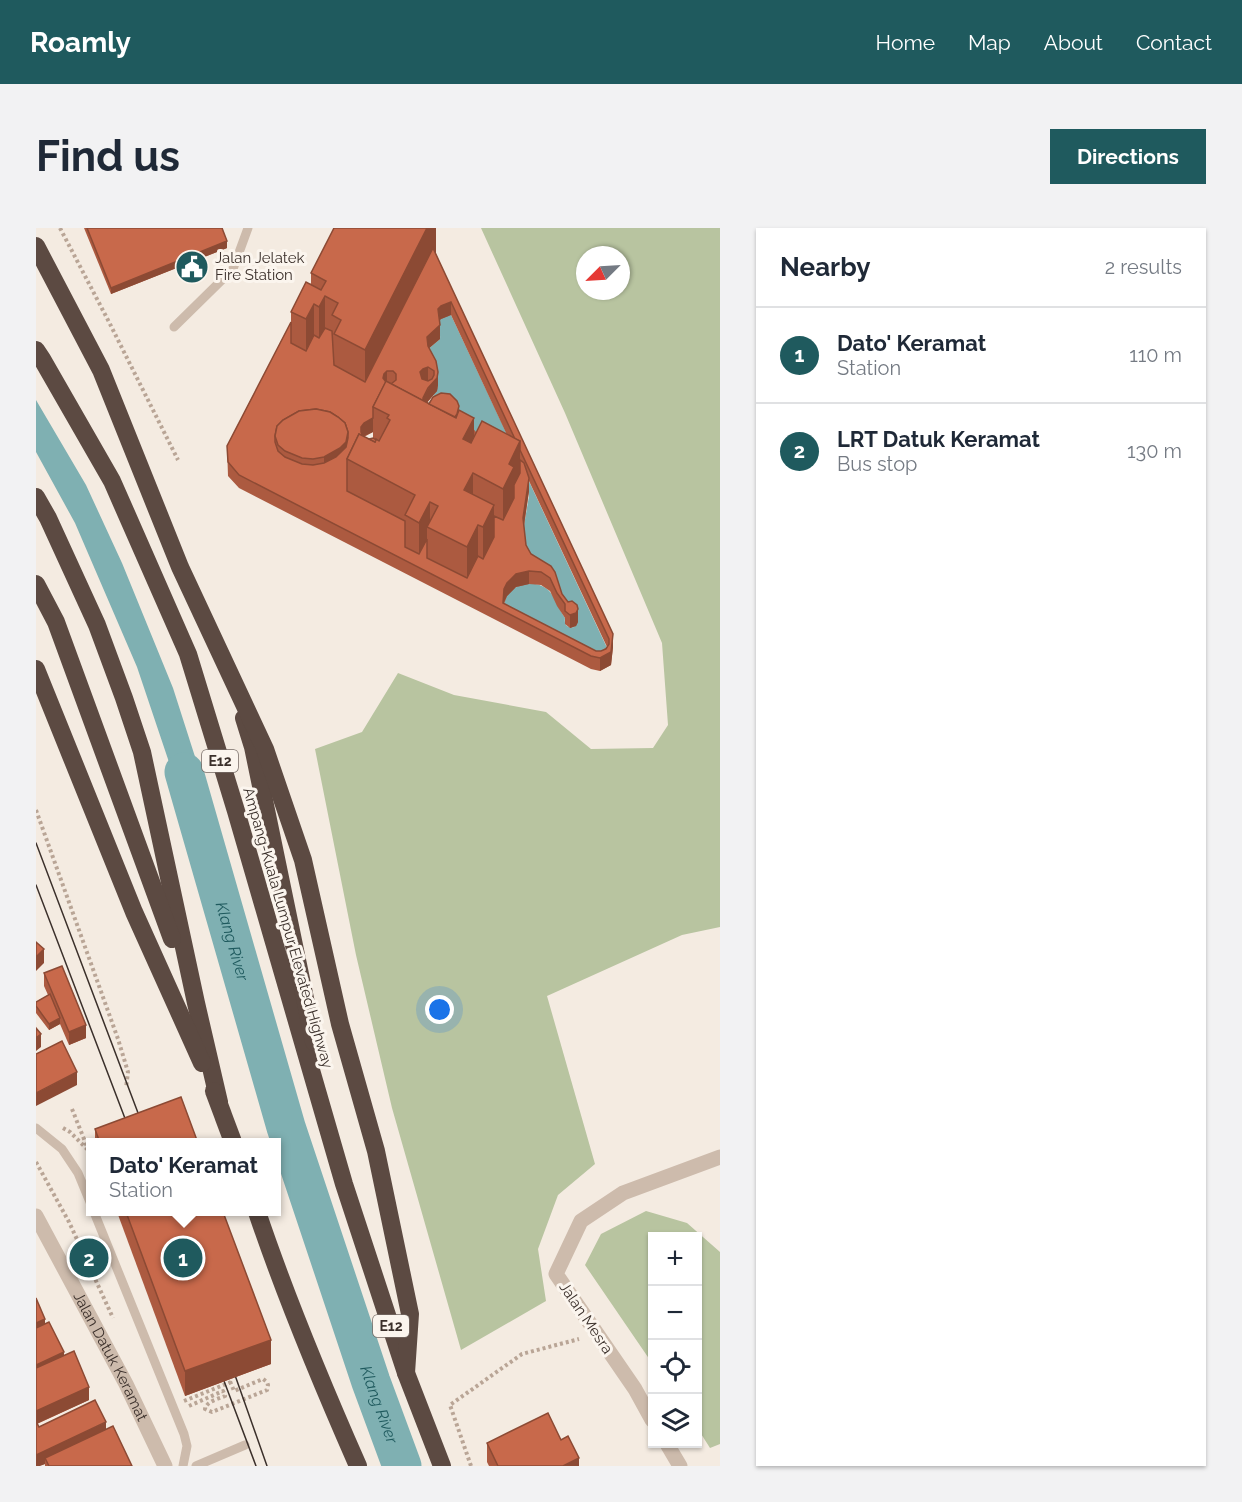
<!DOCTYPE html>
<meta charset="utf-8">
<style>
:root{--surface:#fff;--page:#f2f2f3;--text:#1f2937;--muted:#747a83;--line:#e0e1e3;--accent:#1f5a5e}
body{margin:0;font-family:Raleway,sans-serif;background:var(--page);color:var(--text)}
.controls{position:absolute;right:18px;bottom:18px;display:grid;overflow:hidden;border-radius:0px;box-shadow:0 2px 4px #0004}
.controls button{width:54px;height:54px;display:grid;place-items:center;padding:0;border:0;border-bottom:2px solid var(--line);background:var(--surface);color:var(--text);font:30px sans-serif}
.compass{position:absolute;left:540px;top:18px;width:54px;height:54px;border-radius:50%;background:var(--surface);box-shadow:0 2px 4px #0004;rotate:246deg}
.you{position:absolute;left:404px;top:782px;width:21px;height:21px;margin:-15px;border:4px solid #fff;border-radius:50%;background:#1a73e8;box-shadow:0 0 0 9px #1a73e833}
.badge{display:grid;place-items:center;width:39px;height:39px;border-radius:50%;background:var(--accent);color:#fff;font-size:20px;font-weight:700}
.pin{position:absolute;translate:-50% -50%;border:3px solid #fff;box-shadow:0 2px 6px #0006}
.popup{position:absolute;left:50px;top:910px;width:195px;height:78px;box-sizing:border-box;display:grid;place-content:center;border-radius:0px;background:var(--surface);filter:drop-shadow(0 2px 4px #0005);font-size:20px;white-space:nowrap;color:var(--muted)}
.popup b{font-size:22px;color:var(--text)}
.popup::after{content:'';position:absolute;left:50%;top:100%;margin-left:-12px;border:12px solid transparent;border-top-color:var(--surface)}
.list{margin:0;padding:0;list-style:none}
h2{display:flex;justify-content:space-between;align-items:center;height:78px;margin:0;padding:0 24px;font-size:26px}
h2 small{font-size:20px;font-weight:400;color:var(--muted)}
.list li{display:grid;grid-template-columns:39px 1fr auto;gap:18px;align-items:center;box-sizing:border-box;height:96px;padding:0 24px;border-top:2px solid var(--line)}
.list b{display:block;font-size:22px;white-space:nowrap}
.list p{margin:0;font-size:20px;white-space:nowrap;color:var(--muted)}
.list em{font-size:20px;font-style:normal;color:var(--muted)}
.icon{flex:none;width:33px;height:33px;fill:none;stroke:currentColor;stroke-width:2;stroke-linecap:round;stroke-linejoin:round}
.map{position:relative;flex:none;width:684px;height:1238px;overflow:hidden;border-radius:0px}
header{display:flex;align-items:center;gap:36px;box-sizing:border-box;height:84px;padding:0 30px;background:var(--accent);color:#fff}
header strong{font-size:28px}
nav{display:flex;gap:33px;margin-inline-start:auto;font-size:21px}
.intro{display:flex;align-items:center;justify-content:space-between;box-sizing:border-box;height:144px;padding:0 36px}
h1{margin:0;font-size:42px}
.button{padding:15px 27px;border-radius:0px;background:var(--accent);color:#fff;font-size:21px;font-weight:700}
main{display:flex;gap:36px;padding:0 36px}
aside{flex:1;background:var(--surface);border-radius:0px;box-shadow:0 2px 4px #0004}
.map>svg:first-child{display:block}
</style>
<header>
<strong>Roamly</strong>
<nav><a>Home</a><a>Map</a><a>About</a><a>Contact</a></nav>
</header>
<div class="intro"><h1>Find us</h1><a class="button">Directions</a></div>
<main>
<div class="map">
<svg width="684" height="1238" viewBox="0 0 684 1238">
<rect width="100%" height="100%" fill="#f4ebe1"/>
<!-- green -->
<g fill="#b8c4a0" fill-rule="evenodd">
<path d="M445,0H684V699L646,707L511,768L559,936L522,967L502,1021L510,1073L425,1122L356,880L320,727L279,521L326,504L362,445L418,467L510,484L555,521L617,520L632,497L626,415L529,185ZM549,27H585V63H549Z"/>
<path d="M610,983L651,995L684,1024V1216L674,1220L662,1201V1008H616V1135L549,1037L565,1006Z"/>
</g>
<!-- water -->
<g fill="#7fb0b2">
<path d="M415,87L573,424V430L466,381C468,376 469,371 471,367C479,355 500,352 511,361C517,365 523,382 529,390C528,397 531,400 538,399L542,394L529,384L515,352L492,335L487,303L493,268L492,258L387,183C392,174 400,167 402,157L391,122L404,111C405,97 396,91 415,87Z"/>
<path d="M0,172L50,257L86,335L137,460L178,588L150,601L137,546L101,439L39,295L0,224Z"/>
</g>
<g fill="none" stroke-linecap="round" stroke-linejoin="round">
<!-- river -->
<path stroke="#7fb0b2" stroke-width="39" id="s1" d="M148,544L250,899L335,1154L366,1238"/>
<!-- path -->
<g stroke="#b9a596" stroke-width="4" stroke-dasharray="3 3" stroke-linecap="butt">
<path d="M24,0L73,94L142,232"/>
<path d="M0,582L82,811L92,844L90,860"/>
<path d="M36,881L54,926"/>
<path d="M27,900L34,904L52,922L54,921"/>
<path d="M0,934L33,994L77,1090"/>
<path d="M148,1173L195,1154"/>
<path d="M153,1178L187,1163L189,1168C182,1171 171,1173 169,1181L176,1184L231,1162L232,1157L231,1154L227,1151L198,1163L193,1151"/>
<path d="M435,1238L414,1177L486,1126L543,1111"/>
</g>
<!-- service -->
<g stroke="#cdbbac" stroke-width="9">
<path d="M138,99L197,41L212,0"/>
<path d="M0,900L26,921L42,945L54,974"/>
<path d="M58,984L148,1206L151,1218L147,1238"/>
<path d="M160,1238L209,1217"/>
</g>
<!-- minor -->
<g stroke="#cdbbac" stroke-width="15">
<path d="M616,1192L599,1161L520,1046L545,993L587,965L684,929"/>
<path d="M631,1216L644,1238"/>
</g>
<!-- tertiary -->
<path stroke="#cdbbac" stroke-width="15" id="s2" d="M0,988L90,1156L129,1238"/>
<!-- motorway -->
<g stroke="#5c4a42" stroke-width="18">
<path d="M0,122L6,131L76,253L152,426L200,583L308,956L370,1145L406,1238"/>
<path d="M0,269L12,290L61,397L88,470L106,524L160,775L183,874"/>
<path d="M0,356L20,394L136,711"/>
<path d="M0,441L98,684L166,835"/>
<path d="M208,490L217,519L278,814"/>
<path d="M178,863L197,914"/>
<path d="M221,984C250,1070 285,1154 322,1238"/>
</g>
<!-- tram -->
<g stroke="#3b302b" stroke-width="1.5">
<path d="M0,615L113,914"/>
<path d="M0,657L98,914"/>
<path d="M194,1133L231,1238"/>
<path d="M182,1137L220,1238"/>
</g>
<!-- motorway-bridge -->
<path stroke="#5c4a42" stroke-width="18" d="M0,18L65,142L144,339L229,521L267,632L304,796L340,923L374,1086L370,1145"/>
</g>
<!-- wall -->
<g fill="#ac5a40" fill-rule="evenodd">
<path d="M48,0H186L191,20L75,66Z"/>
<path d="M400,0V26L577,419L575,437L564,443L555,441L203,260L192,248L191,218L255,94V84L275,55V45ZM415,87L471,207L440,204L423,184L391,175L401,163L402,157L393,120L404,111V92L405,91ZM337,204V210L333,211L328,209ZM493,253L571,419L565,423H560L468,376L471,368L480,359L493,356L505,357L514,363L521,378L529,390V396L534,400L540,398L542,394L526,366L495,326L490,317L488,298L493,263Z"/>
<path d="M8,745L50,810L33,817L24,796L13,802L0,785V774L12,767L8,758Z"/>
<path d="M59,901L162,915H59Z"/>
<path d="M81,984H187L235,1136L149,1168Z"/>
<path d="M0,1070L9,1096L53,1172L1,1196L3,1199L70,1201L96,1238H9V1236L0,1238Z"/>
<path d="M525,1212L543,1238H453L451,1234V1215Z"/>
</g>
<!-- shaded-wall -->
<g fill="#8c4a34">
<path d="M391,0H400V27L329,167V122Z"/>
<path d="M191,13V20L75,66V60Z"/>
<path d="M289,68V113L283,123V79Z"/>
<path d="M415,74V87L405,91L402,94V81L405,78Z"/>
<path d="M278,76V121L270,136V91Z"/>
<path d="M404,97V111L391,122V109Z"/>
<path d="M392,139V152L387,154L384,144L387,141Z"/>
<path d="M351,143V156L347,150L348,146Z"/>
<path d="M402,144V157L401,163L392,173L387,183V170Z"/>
<path d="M337,190V204L328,208L325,212V199L328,195Z"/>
<path d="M438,190V234L427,211Z"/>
<path d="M312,204V223L288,248V229Z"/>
<path d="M484,213V258L467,305V261L473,236Z"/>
<path d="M437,245V289L428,262Z"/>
<path d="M493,250V263L487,303V290Z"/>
<path d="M394,274V300L391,299V324L383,339V295Z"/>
<path d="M458,277V322L447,344V299Z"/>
<path d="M442,297V342L431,364V319Z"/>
<path d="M493,343V356L480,359L471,368L468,374L467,382L468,361L471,355L480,346Z"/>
<path d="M542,381V394L540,398L534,400V387Z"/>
<path d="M577,406V419L575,437L564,443V430L575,424Z"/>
<path d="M8,721V735L0,743V729Z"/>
<path d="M24,790V796L13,802V796Z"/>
<path d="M50,797V810L33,817V804Z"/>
<path d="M5,806V819L0,823V810Z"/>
<path d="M41,844V857L0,878V865Z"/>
<path d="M9,1091V1104L0,1108V1095Z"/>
<path d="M235,1112V1136L149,1168V1143Z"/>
<path d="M28,1124V1137L0,1150V1137Z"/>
<path d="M53,1159V1172L0,1196V1183Z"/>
<path d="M70,1194V1207L9,1230V1236L4,1238H0V1227Z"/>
<path d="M543,1230V1238H527Z"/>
</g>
<!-- building -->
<g fill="#c8694b" stroke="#8c4a34" stroke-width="1.5" fill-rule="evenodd">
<path d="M51,0H186L191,13L75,60Z"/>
<path d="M298,0H391L329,122L298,106L305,92L296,87L302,75L289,68L283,79L278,76L270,91L255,84L270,54L285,62L290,53L275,45Z"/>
<path d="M397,20L577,406L575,424L564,430L555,428L203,247L192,234L191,218L255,94V115L270,123L278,107L283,110L289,100L296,103L298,137L329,154ZM415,74L479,211L484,213V222L573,411V416L570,421L565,423H560L467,375L468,361L471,355L480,346L493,343L505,344L514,350L521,365L529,376V383L534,387L540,385L542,381L541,377L536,373L532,374L526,366L519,344L515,338L495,326L490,317L487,290L493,250L488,235L484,232V245L478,257V270L467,292L458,288V309L447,331L442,328L431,350L391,330V311L383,326L369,319V293L311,263V231L323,206L327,208L325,204V199L328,195L337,190V179L350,154L347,150L348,146L351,143H357L360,146V152L355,156L387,173V170L392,160L401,150L402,144L400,133L392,118L391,109L404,97L402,81L405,78ZM392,139L398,143V147L396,151L392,153L386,151L384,144L387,141ZM280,181L294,184L302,189L309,195L312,204V210L310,219L300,229L288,235L277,237L266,236L249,229L242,223L239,214V208L241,198L247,192L263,183Z"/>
<path d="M350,153L420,190L423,182L438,190L427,211L435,215L446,193L484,213L473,236L478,239L467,261L437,245L428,262L458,277L447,299L442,297L431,319L391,299L402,278L394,274L383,295L369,287L379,267L311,231L323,206L339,214L340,211L343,213L354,192L351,190L353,187L337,179Z"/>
<path d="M405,165L414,166L421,173L423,178L421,186L419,189L393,176L397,169Z"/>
<path d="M280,181L294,184L302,189L309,195L312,204L310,214L304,220L288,229L277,231L266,230L249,223L242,217L239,208L241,198L247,192L263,183Z"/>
<path d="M337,210L340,212L339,214L333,211Z"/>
<path d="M0,714L8,721L0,729Z"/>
<path d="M26,738L50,797L33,804L8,745Z"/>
<path d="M14,766L24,790L13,796L0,778V774Z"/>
<path d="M0,800L5,806L0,810Z"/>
<path d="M26,813L41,844L0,865V826Z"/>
<path d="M145,869L162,915H64L59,901Z"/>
<path d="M90,984H187L235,1112L149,1143Z"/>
<path d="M0,1070L9,1091L0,1095Z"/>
<path d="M13,1094L28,1124L0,1137V1100Z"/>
<path d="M38,1123L53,1159L0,1183V1140Z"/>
<path d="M59,1172L70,1194L0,1227V1193L3,1199Z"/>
<path d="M512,1185L525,1212L532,1208L543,1230L527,1238H462L451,1215Z"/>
<path d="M77,1198L96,1238H13L9,1230Z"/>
</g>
<!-- icons -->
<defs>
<g id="civic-disc" transform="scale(1.725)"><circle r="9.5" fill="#1f5a5e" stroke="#fbf5ee"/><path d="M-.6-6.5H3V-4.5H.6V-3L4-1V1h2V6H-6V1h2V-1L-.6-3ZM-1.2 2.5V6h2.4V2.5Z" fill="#fff"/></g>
</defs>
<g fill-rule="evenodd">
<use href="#civic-disc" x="156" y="39"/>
</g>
<g text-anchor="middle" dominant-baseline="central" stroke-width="6" stroke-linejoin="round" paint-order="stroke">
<!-- shield labels -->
<g fill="#fbf5ee" stroke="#756b66" stroke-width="1.5">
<rect x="166" y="522" width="36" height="22" rx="4.5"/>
<rect x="337" y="1087" width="36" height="22" rx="4.5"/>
</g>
<g font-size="14" font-weight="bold" fill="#3b302b">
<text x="184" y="533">E12</text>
<text x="355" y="1098">E12</text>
</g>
<!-- poi labels -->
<g font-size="15" fill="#3b302b" stroke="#fbf5ee" text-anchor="start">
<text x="179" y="30">Jalan Jelatek<tspan x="179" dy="17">Fire Station</tspan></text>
</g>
<!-- street labels -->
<g font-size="15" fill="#3b302b" stroke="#fbf5ee">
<text transform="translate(252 700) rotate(74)">Ampang-Kuala Lumpur Elevated Highway</text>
<text transform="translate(550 1090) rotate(56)">Jalan Mesra</text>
<text stroke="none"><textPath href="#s2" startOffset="159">Jalan Datuk Keramat</textPath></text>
</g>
<!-- water labels -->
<g font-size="16" font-style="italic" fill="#1f5a5e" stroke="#fbf5ee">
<text stroke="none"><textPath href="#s1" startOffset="176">Klang River</textPath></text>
<text stroke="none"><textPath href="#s1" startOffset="662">Klang River</textPath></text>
</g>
</g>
</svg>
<div class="controls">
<button>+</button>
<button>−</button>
<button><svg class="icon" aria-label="locate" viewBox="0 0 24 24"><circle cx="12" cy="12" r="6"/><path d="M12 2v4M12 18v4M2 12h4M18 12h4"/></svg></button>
<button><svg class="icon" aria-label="layers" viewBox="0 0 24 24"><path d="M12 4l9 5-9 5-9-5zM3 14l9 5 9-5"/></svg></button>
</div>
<svg class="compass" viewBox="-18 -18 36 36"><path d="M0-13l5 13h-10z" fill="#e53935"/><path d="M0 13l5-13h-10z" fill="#747a83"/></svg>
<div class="you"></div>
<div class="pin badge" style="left:147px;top:1030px">1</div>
<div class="popup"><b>Dato' Keramat</b>Station</div>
<div class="pin badge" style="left:53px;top:1030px">2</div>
</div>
<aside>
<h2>Nearby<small>2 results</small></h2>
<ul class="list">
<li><span class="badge">1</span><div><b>Dato' Keramat</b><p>Station</p></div><em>110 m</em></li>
<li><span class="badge">2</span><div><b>LRT Datuk Keramat</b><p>Bus stop</p></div><em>130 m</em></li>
</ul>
</aside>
</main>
